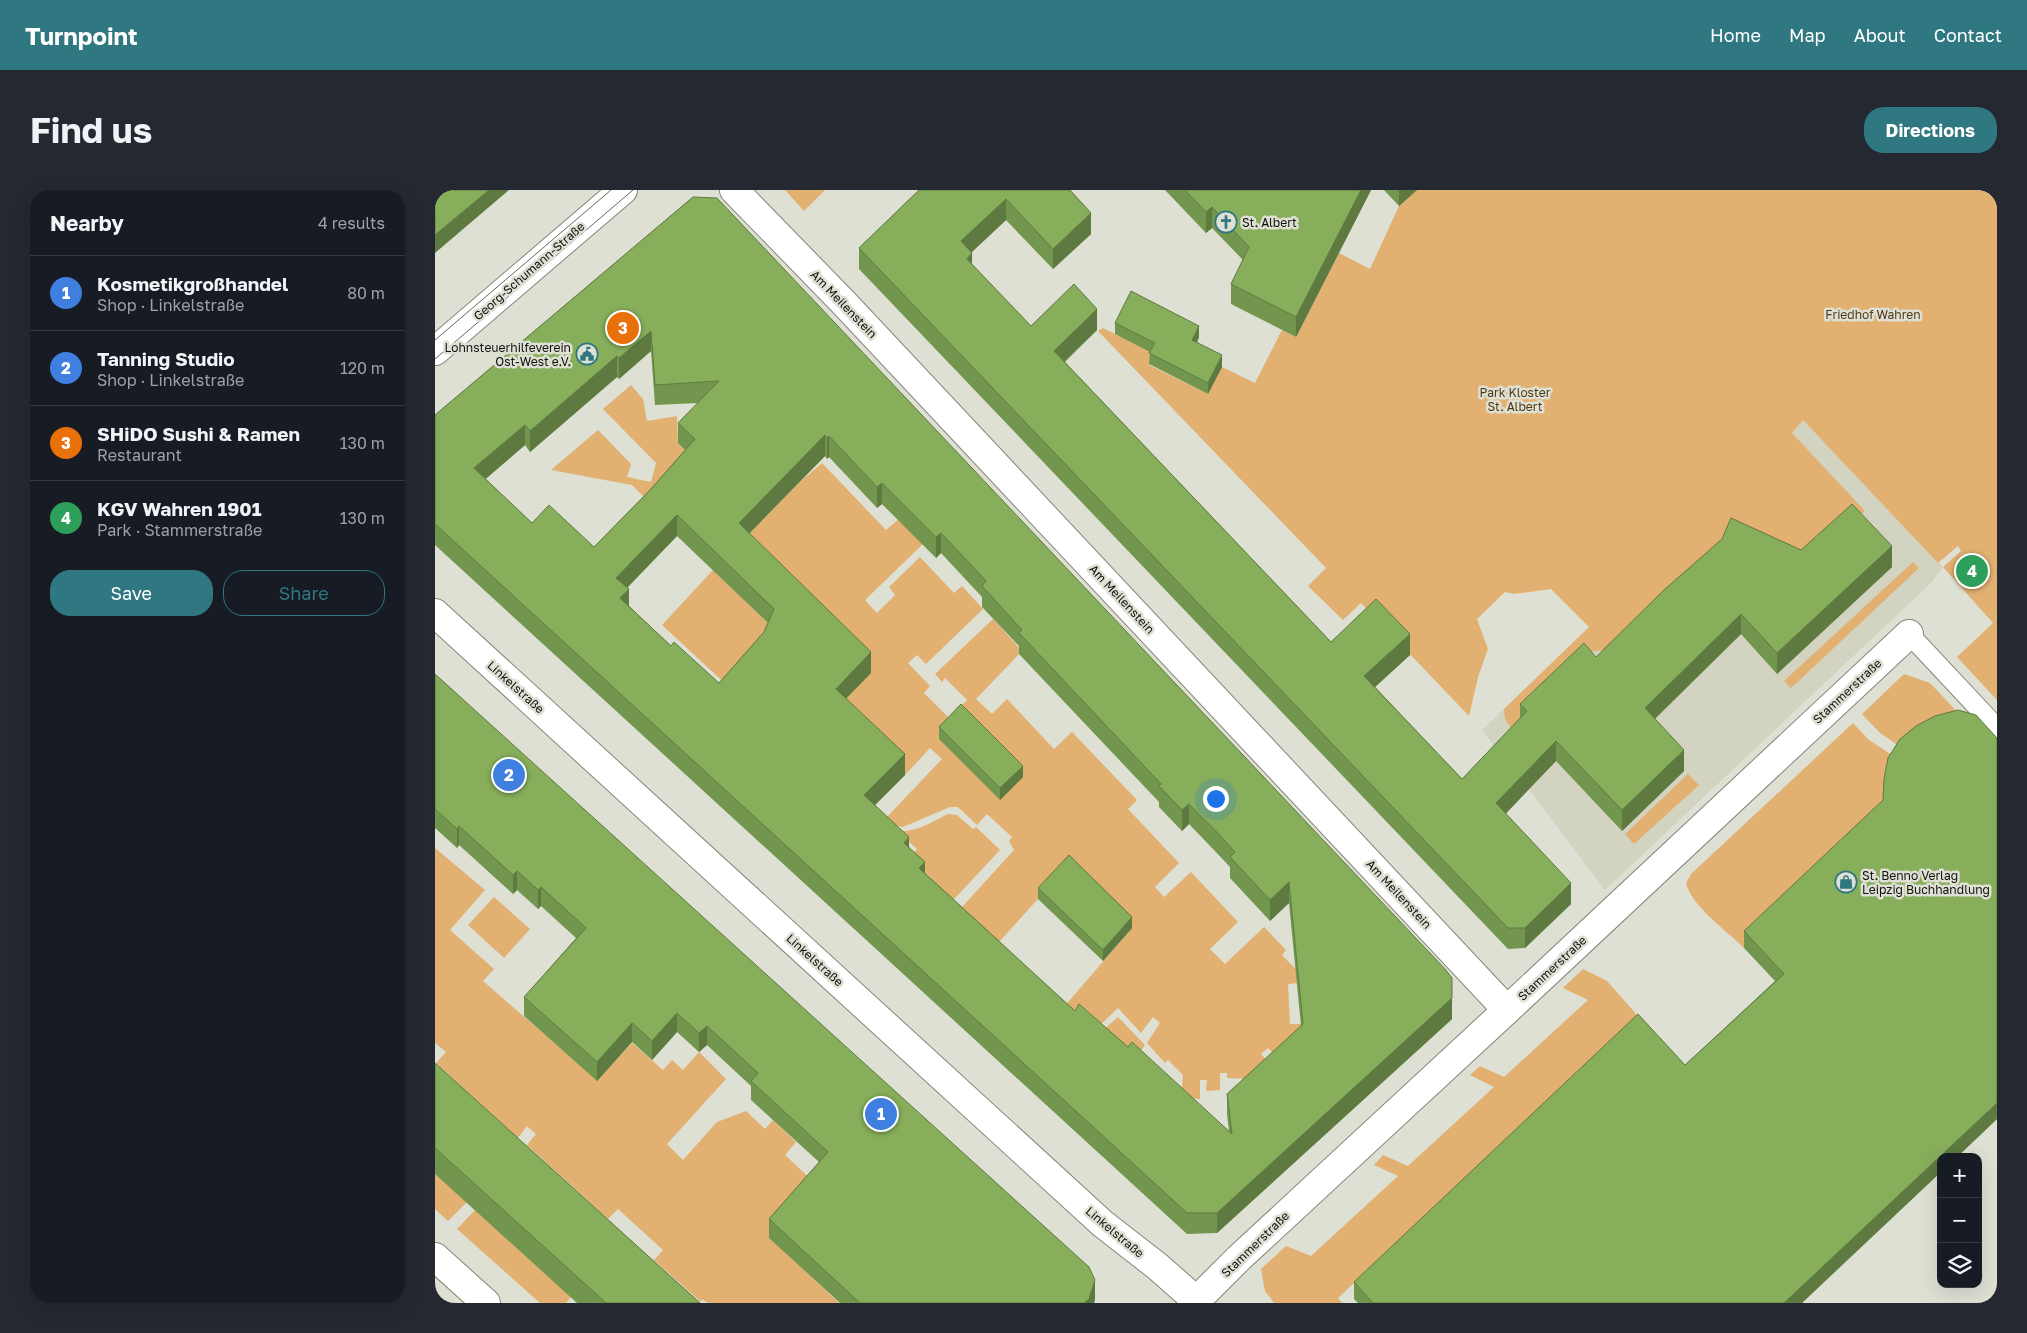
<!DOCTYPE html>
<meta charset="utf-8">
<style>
:root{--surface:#171b24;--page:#242831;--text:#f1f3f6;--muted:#9ea1a6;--line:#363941;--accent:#2f7781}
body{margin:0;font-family:"Golos Text",sans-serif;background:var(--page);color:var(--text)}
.controls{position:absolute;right:15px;bottom:15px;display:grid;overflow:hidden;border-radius:10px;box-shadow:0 5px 20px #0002}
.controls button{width:45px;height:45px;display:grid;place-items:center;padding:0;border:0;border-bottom:1px solid var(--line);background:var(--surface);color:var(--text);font:25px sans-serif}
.you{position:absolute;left:780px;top:608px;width:18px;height:18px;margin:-12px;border:4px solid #fff;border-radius:50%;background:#1a73e8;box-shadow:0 0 0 8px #1a73e833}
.badge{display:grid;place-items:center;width:32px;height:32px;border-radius:50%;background:var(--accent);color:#fff;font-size:16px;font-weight:700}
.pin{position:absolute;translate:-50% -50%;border:2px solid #fff;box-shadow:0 1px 5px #0006}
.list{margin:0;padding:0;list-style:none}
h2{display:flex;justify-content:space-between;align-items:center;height:65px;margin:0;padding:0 20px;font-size:21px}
h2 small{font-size:16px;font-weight:400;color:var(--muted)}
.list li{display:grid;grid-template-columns:32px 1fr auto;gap:15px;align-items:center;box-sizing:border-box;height:75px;padding:0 20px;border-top:1px solid var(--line)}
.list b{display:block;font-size:19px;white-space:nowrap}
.list p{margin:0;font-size:16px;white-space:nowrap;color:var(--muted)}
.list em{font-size:16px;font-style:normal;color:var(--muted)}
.actions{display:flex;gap:10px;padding:15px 20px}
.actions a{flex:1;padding:11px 0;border:1px solid var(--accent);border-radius:20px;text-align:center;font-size:18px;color:var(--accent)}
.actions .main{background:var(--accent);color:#fff}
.icon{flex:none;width:28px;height:28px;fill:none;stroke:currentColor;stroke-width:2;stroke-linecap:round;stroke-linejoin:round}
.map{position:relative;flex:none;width:1562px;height:1113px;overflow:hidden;border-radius:20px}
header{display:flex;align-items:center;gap:30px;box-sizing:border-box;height:70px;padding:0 25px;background:var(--accent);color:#fff}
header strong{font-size:24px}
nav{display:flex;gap:28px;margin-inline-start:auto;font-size:18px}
.intro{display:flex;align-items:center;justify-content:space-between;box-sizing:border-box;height:120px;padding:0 30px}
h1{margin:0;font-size:35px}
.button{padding:12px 22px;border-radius:20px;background:var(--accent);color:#fff;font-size:18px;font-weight:700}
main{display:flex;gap:30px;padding:0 30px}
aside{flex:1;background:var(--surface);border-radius:20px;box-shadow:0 5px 20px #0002}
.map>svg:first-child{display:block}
</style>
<header>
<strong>Turnpoint</strong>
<nav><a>Home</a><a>Map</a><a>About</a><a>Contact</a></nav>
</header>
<div class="intro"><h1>Find us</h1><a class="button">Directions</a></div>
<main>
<aside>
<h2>Nearby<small>4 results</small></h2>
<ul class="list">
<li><span class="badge" style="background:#3f7fe0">1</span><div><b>Kosmetikgroßhandel</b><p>Shop · Linkelstraße</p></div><em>80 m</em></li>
<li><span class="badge" style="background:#3f7fe0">2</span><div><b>Tanning Studio</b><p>Shop · Linkelstraße</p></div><em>120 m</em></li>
<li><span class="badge" style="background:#e8710a">3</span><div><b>SHiDO Sushi &amp; Ramen</b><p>Restaurant</p></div><em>130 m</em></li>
<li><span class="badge" style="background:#2e9e5b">4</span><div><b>KGV Wahren 1901</b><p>Park · Stammerstraße</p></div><em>130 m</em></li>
</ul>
<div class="actions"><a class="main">Save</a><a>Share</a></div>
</aside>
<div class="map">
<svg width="1562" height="1113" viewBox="0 0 1562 1113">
<rect width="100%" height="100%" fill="#dee0d4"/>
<!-- built -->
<path fill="#d2d3c0" d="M1368,230L1508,377L1497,392L1170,700L1094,599L1047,540L1357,243Z"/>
<!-- green -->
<g fill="#e2b070">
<path d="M350,0H390L369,21Z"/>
<path d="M982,0H1562V510L1522,467L1558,433L1508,377L1526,361L1523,356L1503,373L1368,230L1357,243L1430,321L1344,402L1274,360L1235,396L1178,459L1154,462L1077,539L1070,529L1069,519L1154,437L1116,399L1079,404L1070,402L1042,429L1053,459L1043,487L1034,526L926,413L908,430L873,396L891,378L663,141L668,138L720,164L714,175L773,204L787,177L820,193L847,140L861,147L904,63L935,79L964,16Z"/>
<path d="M196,195L208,209L212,231L242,226L243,253L261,271L218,316L197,295L116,280L163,240L196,274L192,287L216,292L221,273L168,219Z"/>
<path d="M387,273L451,340L464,329L488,354L430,410L442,423L460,405L454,397L485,367L519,403L527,396L548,419L491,474L482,465L473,473L495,496L489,503L514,528L532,510L510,488L507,492L500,484L558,429L587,461L541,509L557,524L572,509L619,559L637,542L702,610L693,619L744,673L720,697L729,707L756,682L803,732L775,759L790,774L829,737L851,760L847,765L873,792L853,794L855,834H874L840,865L833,858L826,864L843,881L819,889L792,888V883H785V900L771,901L772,890H765V909L746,908L748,885L733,870L730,873L712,853L725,833L718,827L706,843L683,818L655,845L628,818L697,738L603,709L554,763L517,728L579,660L574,651L577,647L552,624L542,635L523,617H515L468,637L456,634L451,628L507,569L495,558L470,585L443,559L411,509L436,482L304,354L366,291Z"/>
<path d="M1478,372L1484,378L1356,498L1349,491Z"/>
<path d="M278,380L345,445L296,499L227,435Z"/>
<path d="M1469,484L1495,493L1541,542L1471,561L1444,542L1427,524Z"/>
<path d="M1418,533L1434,550L1463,569L1448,622L1309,758C1291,740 1257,717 1251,693L1256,684Z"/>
<path d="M1253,584L1264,595L1199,654L1190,644Z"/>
<path d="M513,624L522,625L538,639L541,637L565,660L508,721L484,699L495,687L474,668L482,659L462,641C480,643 497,632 513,624Z"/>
<path d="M0,658L50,700L15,740L59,779L48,791L162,890L197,853L228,880L237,870L248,880L264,862L291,889L232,954L248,970L282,932L311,921L330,939L338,930L361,952L350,965L381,994L335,1048L404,1113H273L267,1109L266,1112L219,1070L228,1060L183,1019L173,1029L92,955L101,944L92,936L83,948L1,873L11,862L0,853Z"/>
<path d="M59,707L95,739L69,768L33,735Z"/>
<path d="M1148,779L1172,791L1203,826L903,1108L907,1113H839L830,1101L826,1079L851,1056L876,1066L963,986L939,975L948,965L973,976L1059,897L1035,885L1045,876L1069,887L1153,810L1128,798Z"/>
<path d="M683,827L710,855L697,873L659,848Z"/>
<path d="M0,983L32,1012L13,1031L0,1019Z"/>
<path d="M40,1020L136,1107L131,1113H105L22,1039Z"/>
</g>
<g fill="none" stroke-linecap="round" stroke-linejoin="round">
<!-- lane casing -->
<g stroke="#84857a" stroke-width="21">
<path id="lane" d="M1474,444L1562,538"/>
</g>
<!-- street casing -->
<g stroke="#84857a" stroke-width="30">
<g id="street">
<path d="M299,0L409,113L1072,820"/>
<path d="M0,1067L51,1113"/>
<path d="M759,1113L804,1068L1072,820L1474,444"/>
</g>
</g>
<!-- secondary casing -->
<g stroke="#84857a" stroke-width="30">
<g id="secondary">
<path d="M0,161L188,0"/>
<path d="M0,423L668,1034L722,1076L764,1113"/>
</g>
</g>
<!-- lane -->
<use href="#lane" stroke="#fff" stroke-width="19"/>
<!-- street -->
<use href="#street" stroke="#fff" stroke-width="28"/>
<!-- secondary -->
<use href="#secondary" stroke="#fff" stroke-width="28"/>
<!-- tram -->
<g stroke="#666860" stroke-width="1">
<path d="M0,150L176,0"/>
<path d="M0,169L198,0"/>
</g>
</g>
<!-- wall -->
<g fill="#73964e" fill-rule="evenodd">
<path d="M484,0H635L656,44L618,79L571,30L537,62V75L596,136L662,140L630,172L896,452L975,465L940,497L1027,589L1085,528V514L1161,467L1366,360L1457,377L1342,484L1306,444L1220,529L1249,581L1187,641L1121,571L1070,623L1136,714L1090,758L1073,759L424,79V58Z"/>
<path d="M730,0H936L861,147L796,114V94L808,70L777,38L771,43Z"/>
<path d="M949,0H982L964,16Z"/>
<path d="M258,7L1017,809V829L782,1043L752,1044L0,355V225ZM216,161L220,215L263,213L243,233V253L250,260L215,300L159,357L97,333L50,289L90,255L95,262L182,187L184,189ZM390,266L392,269L394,267L442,318L447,314L501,368L506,363L547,407V417L584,456V464L724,612V617L747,641L754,634L779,660L795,677V688L835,731L854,713L866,836L792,904V924L794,941L693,857L640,821L490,683L474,658L440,615L470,585L411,508L436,483L314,343ZM242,346L333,433L329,442L284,493L236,456L194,416L192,398Z"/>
<path d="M680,133L764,147L762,153L787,177L773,204L714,174L715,162L680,144Z"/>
<path d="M0,484L660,1109L659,1113H405L334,1048V1029L384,972L316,910V896L272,855L264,862L242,842L217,870L197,852L162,891L89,826V807L141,748L106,716L103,719L82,700L78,704L24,655L22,658L0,638Z"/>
<path d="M504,537L588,587L565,610L504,549Z"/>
<path d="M603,698L697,738L668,771L603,709Z"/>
<path d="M1309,741L1562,929L1522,967H1506L1367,1113H923L919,1109V1092L1250,875L1340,791L1309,758Z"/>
<path d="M0,873L265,1113H142L0,984Z"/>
</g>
<!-- shaded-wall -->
<g fill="#5e7a40">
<path d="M54,0H74L0,63V45Z"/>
<path d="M926,0H936L861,147V127Z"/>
<path d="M964,0H982L964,16Z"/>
<path d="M571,9V30L526,72V51Z"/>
<path d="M777,17V38L771,43V22Z"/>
<path d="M656,23V44L618,79V59Z"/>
<path d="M537,63V84L532,69Z"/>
<path d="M662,119V140L619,181V161Z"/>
<path d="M764,136V147L757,162V150Z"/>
<path d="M216,141V161L184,189V168Z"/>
<path d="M787,165V177L773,204V193Z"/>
<path d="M182,166V187L95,262V241Z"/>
<path d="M90,235V255L39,299V278Z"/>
<path d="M390,245V266L304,354V333Z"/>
<path d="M394,246V267L392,269V248Z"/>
<path d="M447,293V314L442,318V297Z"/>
<path d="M242,325V346L181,409V388Z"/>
<path d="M506,343V363L501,368V347Z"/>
<path d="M1457,356V377L1342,484V463Z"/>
<path d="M194,399V420L185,408Z"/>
<path d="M1306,424V444L1210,538V518Z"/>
<path d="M975,444V465L929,507V486Z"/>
<path d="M436,462V483L401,519V499Z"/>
<path d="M1121,551V571L1061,634V613Z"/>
<path d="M1249,560V581L1187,641V620Z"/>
<path d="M470,564V585L429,626V605Z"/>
<path d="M588,576V587L565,610V598Z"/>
<path d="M754,614V634L747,641V620Z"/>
<path d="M24,636V655L22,658V639Z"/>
<path d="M474,647V668L469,653Z"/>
<path d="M490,672V692L484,678Z"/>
<path d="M82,681V700L78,704V685Z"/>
<path d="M854,692V713L835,731V710Z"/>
<path d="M1136,693V714L1090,758V738Z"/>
<path d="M106,697V716L103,719V700Z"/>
<path d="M697,727V738L668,771V760Z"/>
<path d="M1017,788V829L782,1043V1023Z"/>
<path d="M242,823V842L217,870V851Z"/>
<path d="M197,833V852L162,891V872Z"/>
<path d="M272,836V855L264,862V843Z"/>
<path d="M1562,913V929L1522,967H1506V982L1367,1113H1349Z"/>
<path d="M660,1090V1109L659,1113H649Z"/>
</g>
<!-- building -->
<g fill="#86ae5b" stroke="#5e7a40" fill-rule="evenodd">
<path d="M0,0H54L0,45Z"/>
<path d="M484,0H635L656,23L618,59L571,9L526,51L537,63L532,69L596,136L639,94L662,119L619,161L896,452L941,409L975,444L929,486L1027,589L1092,521L1085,514L1149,453L1161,467L1229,400L1287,349L1296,328L1366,360L1417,314L1457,356L1342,463L1306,424L1210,518L1249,560L1187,620L1121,551L1061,613L1136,693L1090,738H1073L424,58Z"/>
<path d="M750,0H926L861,127L796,94L814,57L777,17L771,22Z"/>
<path d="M258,7L282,8L1010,779L1017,788V808L782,1023H752L0,334V225ZM216,141L220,195L284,191L243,233L260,249L215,300L159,357L114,315L97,333L39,278L90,235L95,241L182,166L184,168ZM390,245L392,248L394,246L442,297L447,293L501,347L506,343L551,391L547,396L587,440L584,443L726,594L724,596L747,620L754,614L779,639L800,662L795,667L835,710L854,692L868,834L792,904L797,944L697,852L693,857L644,814L640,821L484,678L490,672L469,653L474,647L429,605L470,564L401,499L436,462L304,333ZM242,325L339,419L329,442L284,493L239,452L236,456L185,408L194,399L181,388Z"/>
<path d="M696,101L764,136L757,150L787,165L773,193L714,163L720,153L680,133Z"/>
<path d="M0,484L654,1077L660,1090L654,1109L649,1113H425L334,1029L393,962L316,891L323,883L272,836L264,843L242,823L217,851L197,833L162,872L89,807L151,738L106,697L103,700L82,681L78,685L24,636L22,639L0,619Z"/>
<path d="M526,514L588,576L565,598L504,537Z"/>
<path d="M1523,520L1541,525L1562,548V913L1349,1113H938L919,1092L1203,824L1250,875L1349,784L1309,741L1448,610L1449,589L1453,568L1465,549L1481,536L1500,526Z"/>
<path d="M634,665L697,727L668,760L603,698Z"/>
<path d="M0,873L265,1113H171L0,958Z"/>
</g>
<!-- icons -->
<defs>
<g id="church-ring" transform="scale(1.125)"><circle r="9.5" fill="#dee0d4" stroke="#2f7781" stroke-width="1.5"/><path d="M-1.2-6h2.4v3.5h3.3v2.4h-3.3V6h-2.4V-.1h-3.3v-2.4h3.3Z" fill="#2f7781"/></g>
<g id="civic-ring" transform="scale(1.125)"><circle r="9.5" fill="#dee0d4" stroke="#2f7781" stroke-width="1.5"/><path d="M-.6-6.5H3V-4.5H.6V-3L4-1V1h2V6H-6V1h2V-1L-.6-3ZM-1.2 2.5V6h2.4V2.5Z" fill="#2f7781"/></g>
<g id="shop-ring" transform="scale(1.125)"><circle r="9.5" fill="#dee0d4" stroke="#2f7781" stroke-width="1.5"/><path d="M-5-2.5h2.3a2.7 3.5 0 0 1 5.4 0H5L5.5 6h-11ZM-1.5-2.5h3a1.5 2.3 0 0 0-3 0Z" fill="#2f7781"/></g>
</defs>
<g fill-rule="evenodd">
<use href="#church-ring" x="791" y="32"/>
<use href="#civic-ring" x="152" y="164"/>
<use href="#shop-ring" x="1411" y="692"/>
</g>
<g text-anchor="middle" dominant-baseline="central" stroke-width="5" stroke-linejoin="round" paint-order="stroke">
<!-- poi labels -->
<g font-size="12" fill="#11120e" stroke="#dee0d4" text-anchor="start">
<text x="807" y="32">St. Albert</text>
<text x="136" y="157" text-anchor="end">Lohnsteuerhilfeverein<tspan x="136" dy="14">Ost-West e.V.</tspan></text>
<text x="1427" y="685">St. Benno Verlag<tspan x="1427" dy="14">Leipzig Buchhandlung</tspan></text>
</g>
<!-- street labels -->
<g font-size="12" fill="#11120e" stroke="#dee0d4">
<text transform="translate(94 81) rotate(-41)">Georg-Schumann-Straße</text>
<text transform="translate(409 114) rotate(46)">Am Meilenstein</text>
<text transform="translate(687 409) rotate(47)">Am Meilenstein</text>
<text transform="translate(81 497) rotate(42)">Linkelstraße</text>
<text transform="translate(1412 501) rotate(-43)">Stammerstraße</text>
<text transform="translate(964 704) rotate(47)">Am Meilenstein</text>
<text transform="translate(380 770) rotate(42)">Linkelstraße</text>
<text transform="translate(1117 778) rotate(-43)">Stammerstraße</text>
<text transform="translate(680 1042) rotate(40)">Linkelstraße</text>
<text transform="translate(820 1054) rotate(-44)">Stammerstraße</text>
</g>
<!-- park labels -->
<g font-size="12" fill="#513816" stroke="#dee0d4">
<text x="1438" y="124">Friedhof Wahren</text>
<text x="1080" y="202">Park Kloster<tspan x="1080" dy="14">St. Albert</tspan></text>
</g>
</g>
</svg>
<div class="controls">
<button>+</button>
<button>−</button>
<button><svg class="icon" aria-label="layers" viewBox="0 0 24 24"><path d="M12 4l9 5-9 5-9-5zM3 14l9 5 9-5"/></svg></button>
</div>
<div class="you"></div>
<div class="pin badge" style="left:446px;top:924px;background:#3f7fe0">1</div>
<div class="pin badge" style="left:74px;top:585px;background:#3f7fe0">2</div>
<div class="pin badge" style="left:188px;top:138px;background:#e8710a">3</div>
<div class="pin badge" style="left:1537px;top:381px;background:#2e9e5b">4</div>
</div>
</main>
